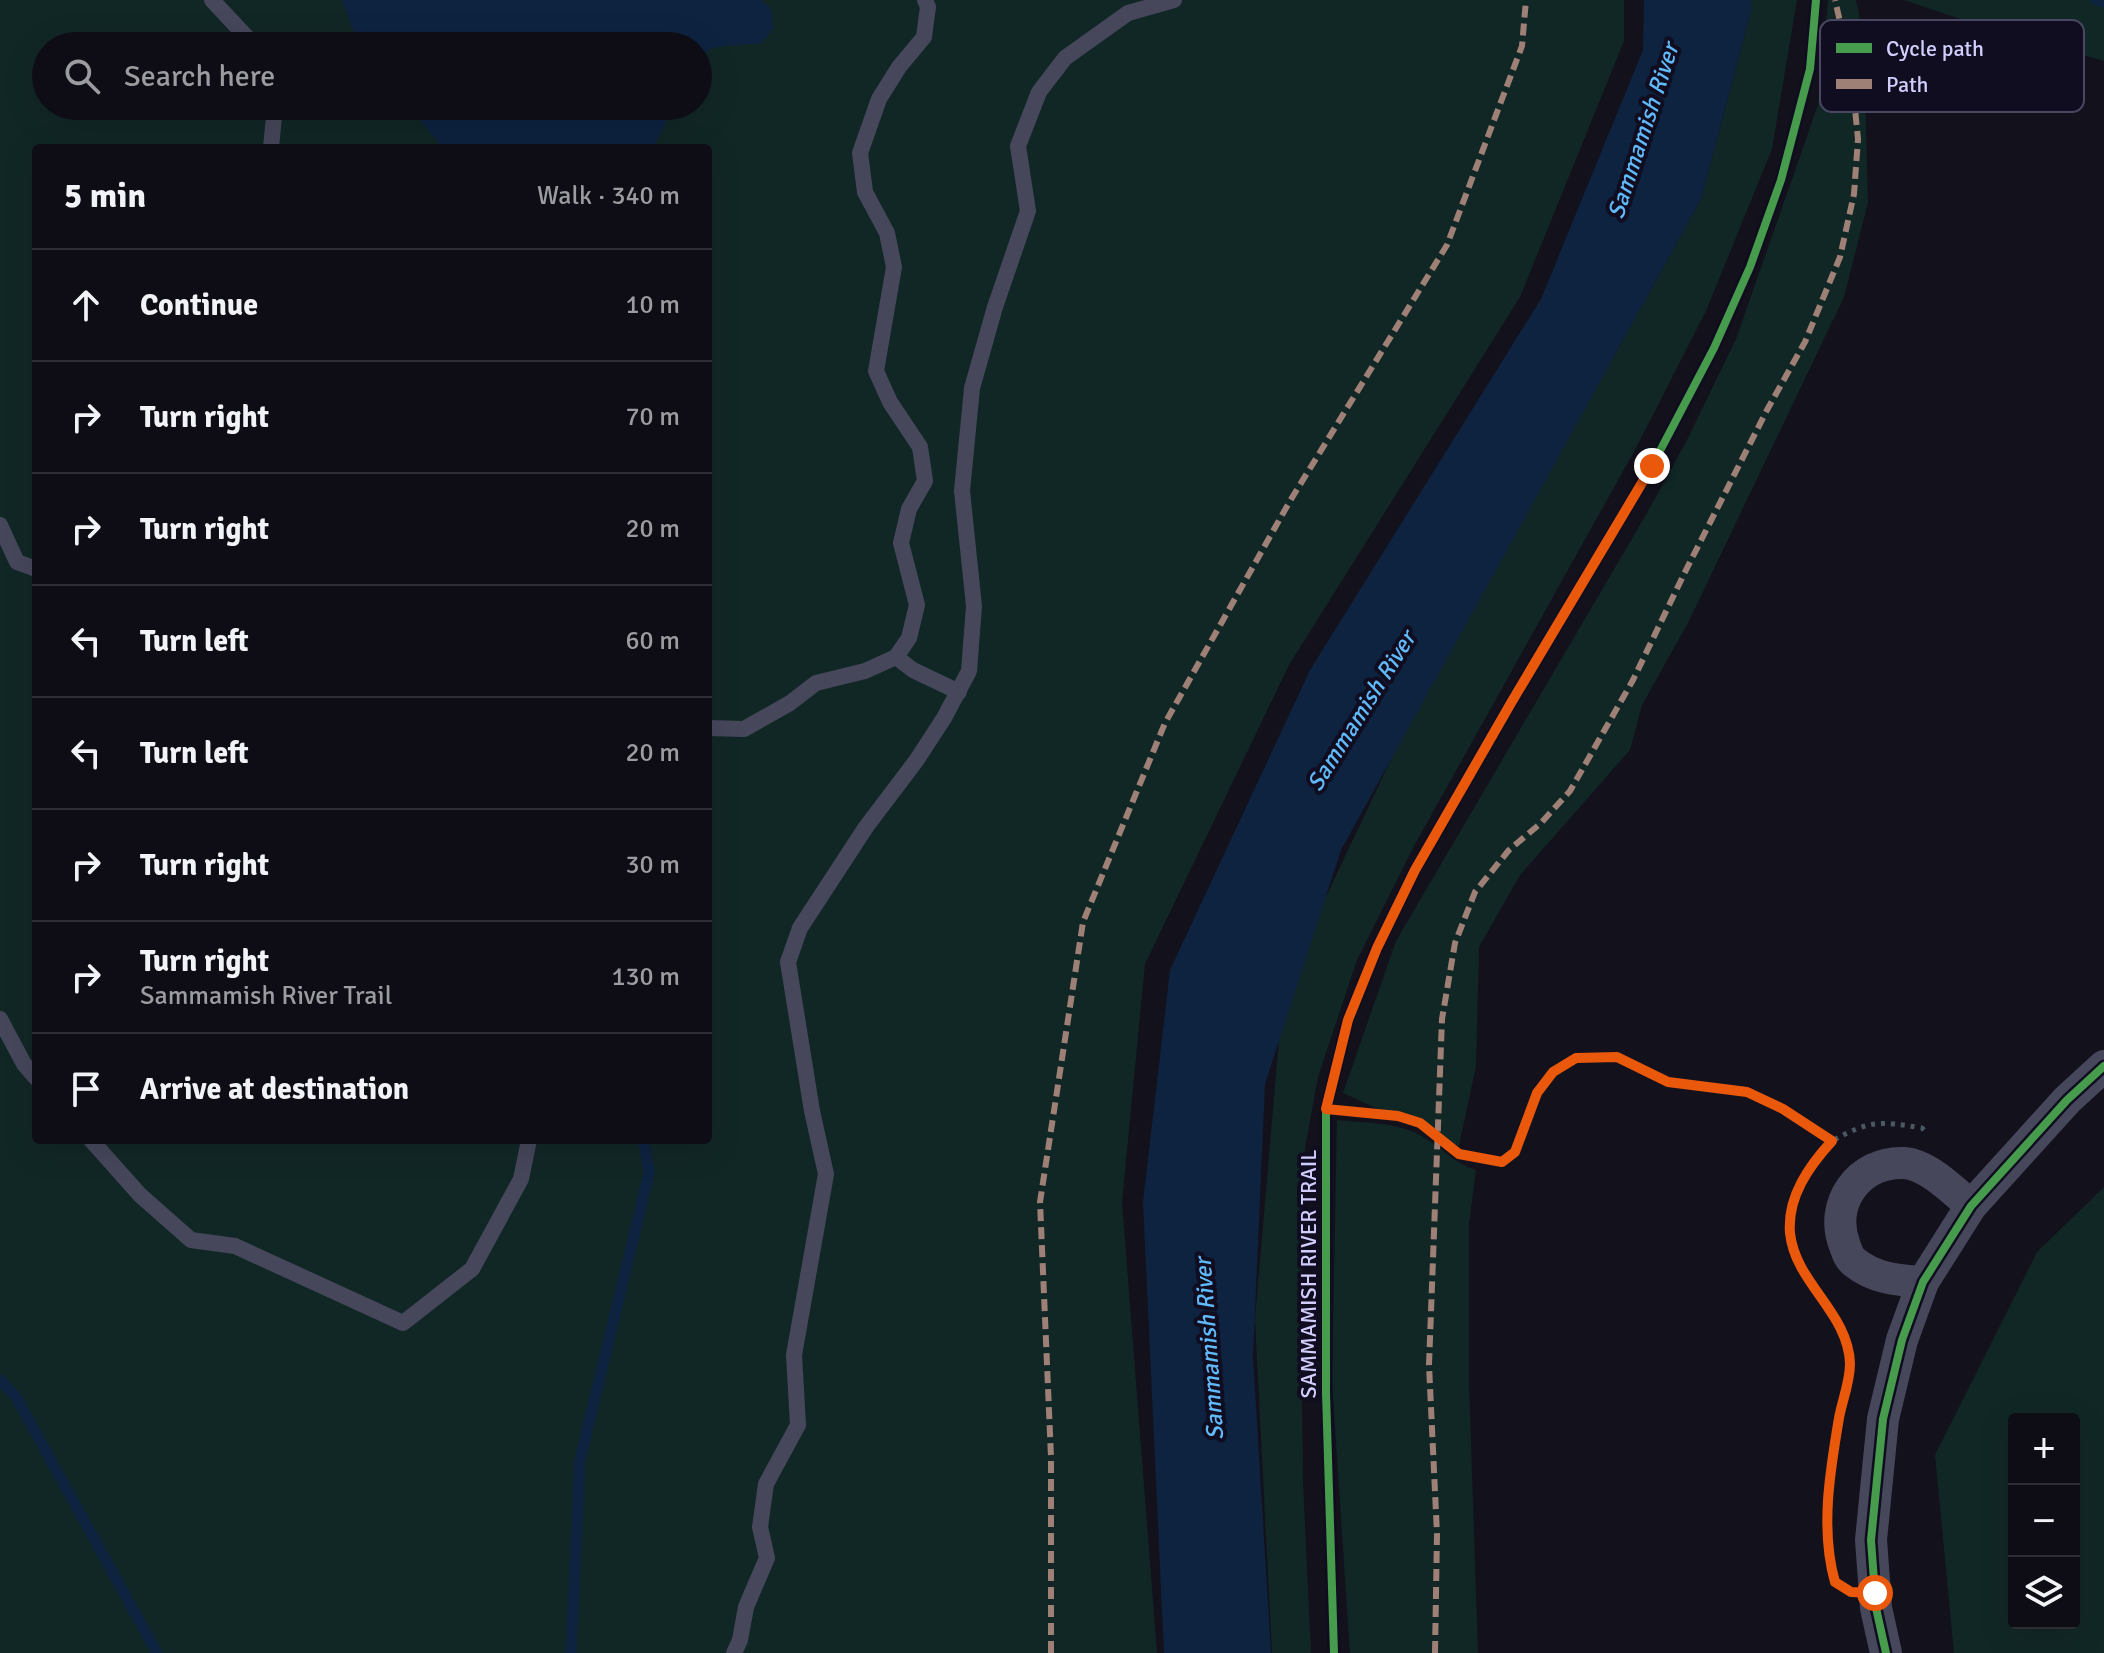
<!DOCTYPE html>
<meta charset="utf-8">
<style>
:root{--surface:#0e0d15;--page:#1c1b22;--text:#f1f3f6;--muted:#9b9ca0;--line:#2e2d34}
body{margin:0;font-family:Signika,sans-serif;background:var(--page);color:var(--text)}
.controls{position:absolute;right:24px;bottom:24px;display:grid;overflow:hidden;border-radius:8px;box-shadow:0 8px 32px #0002}
.controls button{width:72px;height:72px;display:grid;place-items:center;padding:0;border:0;border-bottom:2px solid var(--line);background:var(--surface);color:var(--text);font:40px sans-serif}
.stop{position:absolute;width:24px;height:24px;margin:-18px;border:6px solid #ea580c;border-radius:50%;background:#fff}
.stop.end{background:#ea580c;border-color:#fff;box-shadow:0 2px 8px #0008}
.list{margin:0;padding:0;list-style:none}
h2{display:flex;justify-content:space-between;align-items:center;height:104px;margin:0;padding:0 32px;font-size:34px}
h2 small{font-size:26px;font-weight:400;color:var(--muted)}
.list li{display:grid;grid-template-columns:52px 1fr auto;gap:24px;align-items:center;box-sizing:border-box;height:112px;padding:0 32px;border-top:2px solid var(--line)}
.list b{display:block;font-size:30px;white-space:nowrap}
.list p{margin:0;font-size:26px;white-space:nowrap;color:var(--muted)}
.list em{font-size:26px;font-style:normal;color:var(--muted)}
.icon{flex:none;width:44px;height:44px;fill:none;stroke:currentColor;stroke-width:2;stroke-linecap:round;stroke-linejoin:round}
.map{position:relative;flex:none;width:2104px;height:1653px;overflow:hidden}
.search{position:absolute;background:var(--surface);box-shadow:0 8px 32px #0002;left:32px;top:32px;width:680px;height:88px;display:flex;align-items:center;gap:20px;box-sizing:border-box;padding:0 28px;border-radius:44px;color:var(--muted);font-size:30px}
.panel{position:absolute;background:var(--surface);box-shadow:0 8px 32px #0002;left:32px;top:144px;width:680px;height:1000px;border-radius:8px}
.map>svg:first-child{display:block}
</style>
<div class="map">
<svg width="2104" height="1653" viewBox="0 0 2104 1653">
<rect width="100%" height="100%" fill="#13111c"/>
<!-- green -->
<g fill="#112726" fill-rule="evenodd">
<path d="M0,0H1624V41L1520,297L1289,665L1145,964L1122,1202L1157,1653H0ZM46,46H698V106H46ZM36,148H708V1140H36Z"/>
<path d="M1751,0H1797L1772,149L1706,311L1636,448L1414,846L1357,960L1318,1077L1305,1148L1301,1332L1303,1482L1311,1653H1272L1255,1319L1279,1039L1324,901L1393,755L1701,199L1751,11Z"/>
<path d="M1828,0H1856L1859,14L1865,92L1868,203L1844,297L1688,623L1642,705L1630,750L1520,875L1479,947L1476,1066L1459,1146L1343,1093L1396,941L1647,513L1686,442L1736,339L1818,105Z"/>
<path d="M1904,0H2104V61L1969,22Z"/>
<path d="M1337,1120C1363,1123 1394,1122 1418,1134C1441,1146 1451,1162 1476,1170L1469,1224V1384L1478,1653H1350L1332,1382Z"/>
<path d="M2104,1187V1653H1954L1935,1455L2037,1252ZM2014,1419H2074V1623H2014Z"/>
</g>
<!-- water -->
<g fill="#0e2340">
<path d="M342,0H761L771,9L773,29L762,43C741,47 708,40 698,61V46H359Z"/>
<path d="M1644,0H1751V11L1701,199L1341,850L1265,1084L1253,1357L1271,1653H1164L1143,1202L1170,970L1310,670L1541,299L1643,50Z"/>
<path d="M408,106H675L653,148H443Z"/>
</g>
<g fill="none" stroke-linecap="round" stroke-linejoin="round">
<!-- stream -->
<g stroke="#0e2340" stroke-width="11">
<path d="M2096,0L2104,2"/>
<path d="M0,1380L16,1397L157,1653"/>
<path d="M571,1653L580,1460L649,1173L644,1140"/>
</g>
<!-- path -->
<g stroke="#495863" stroke-width="5" stroke-dasharray="4 6" stroke-linecap="butt">
<path d="M1326,1109L1398,1116L1420,1123L1459,1154L1502,1162L1515,1152L1537,1093L1553,1072L1576,1058L1617,1057L1668,1082L1747,1092L1783,1109L1832,1141C1870,1120 1879,1121 1922,1128L1927,1133"/>
<path d="M1832,1141C1809,1166 1787,1197 1790,1233C1795,1283 1849,1313 1850,1364C1850,1382 1842,1401 1839,1418C1830,1471 1820,1530 1835,1582L1842,1586"/>
</g>
<!-- lane -->
<g stroke="#47475c" stroke-width="16">
<path d="M212,0L255,46"/>
<path d="M271,148L275,106"/>
<path d="M0,525L17,562L36,569"/>
<path d="M896,657L913,670L959,692"/>
<path d="M708,728L744,729L790,703L816,683L865,671L896,657L909,638L917,605L901,543L909,509L925,481L920,447L890,402L876,371L894,267L887,233L865,192L860,153L879,99L899,67L924,37L928,7L925,0"/>
<path d="M0,1019L24,1064L36,1078"/>
<path d="M91,1140L140,1195L191,1240L235,1246L403,1323L472,1269L521,1179L529,1140"/>
<path d="M734,1653L740,1640L746,1607L767,1558L760,1527L766,1484L798,1425L794,1355L826,1174L812,1111L788,962L800,928L866,827L916,761L944,718L969,671L974,606L962,491L972,388L995,307L1028,211L1018,146L1039,92L1065,58L1128,13L1174,0"/>
</g>
<!-- street -->
<g stroke="#47475c" stroke-width="32">
<path d="M1923,1282C1898,1280 1875,1279 1854,1262C1849,1258 1847,1252 1845,1246C1828,1204 1859,1161 1904,1163C1927,1164 1955,1192 1971,1206"/>
<path d="M1886,1653L1876,1608L1871,1540L1883,1419L1902,1340L1923,1282L1971,1206L2067,1100L2104,1066"/>
</g>
<!-- quiet -->
<g stroke="#9e8076" stroke-width="6" stroke-dasharray="12 6" stroke-linecap="butt">
<path d="M1051,1653V1457L1040,1202L1083,922L1165,723L1290,501L1447,245L1522,46L1526,0"/>
<path d="M1435,1653L1437,1534L1429,1365L1442,1019L1455,943L1475,892L1509,850L1541,823L1570,791L1633,680L1685,572L1767,410L1805,342L1840,257L1854,194L1858,139L1851,69L1835,0"/>
</g>
<!-- cycleway casing -->
<g stroke="#100d20" stroke-width="13">
<g id="cycleway">
<path d="M1334,1653L1326,1393V1109L1348,1020L1377,948L1415,870L1511,703L1652,466L1714,348L1750,267L1781,180L1810,69L1816,0"/>
<path d="M1886,1653L1876,1608L1871,1540L1883,1419L1902,1340L1923,1282L1971,1206L2067,1100L2104,1066"/>
</g>
</g>
<!-- cycleway -->
<use href="#cycleway" stroke="#469c4c" stroke-width="8"/>
</g>
<g fill="none" stroke-linecap="round" stroke-linejoin="round">
<!-- route -->
<path stroke="#ea580c" stroke-width="10" d="M1652,466L1511,703L1415,870L1377,948L1348,1020L1326,1109L1398,1116L1420,1123L1459,1154L1502,1162L1515,1152L1537,1093L1553,1072L1576,1058L1617,1057L1668,1082L1747,1092L1783,1109L1832,1141C1809,1166 1787,1197 1790,1233C1795,1283 1849,1313 1850,1364C1850,1382 1842,1401 1839,1418C1830,1471 1820,1530 1835,1582L1851,1592L1875,1593"/>
</g>
<g text-anchor="middle" dominant-baseline="central" stroke-width="8" stroke-linejoin="round" paint-order="stroke">
<!-- street labels -->
<g font-size="22" fill="#d1cefd" stroke="#100d20">
<text transform="translate(1308 1274) rotate(-90)">SAMMAMISH RIVER TRAIL</text>
</g>
<!-- water labels -->
<g font-size="24" font-style="italic" fill="#60b9fa" stroke="#100d20">
<text transform="translate(1643 131) rotate(-72)">Sammamish River</text>
<text transform="translate(1361 711) rotate(-58)">Sammamish River</text>
<text transform="translate(1209 1349) rotate(-94)">Sammamish River</text>
</g>
</g>
<!-- legend -->
<rect x="1820" y="20" width="264" height="92" rx="12" fill="#100d20" stroke="#4a4762" stroke-width="2"/>
<rect x="1836" y="43" width="36" height="10" fill="#469c4c"/>
<rect x="1836" y="79" width="36" height="10" fill="#9e8076"/>
<g font-size="22" fill="#d1cefd">
<text x="1886" y="56">Cycle path</text>
<text x="1886" y="92">Path</text>
</g>
</svg>
<div class="controls">
<button>+</button>
<button>−</button>
<button><svg class="icon" aria-label="layers" viewBox="0 0 24 24"><path d="M12 4l9 5-9 5-9-5zM3 14l9 5 9-5"/></svg></button>
</div>
<div class="stop" style="left:1875px;top:1593px"></div>
<div class="stop end" style="left:1652px;top:466px"></div>
<div class="search"><svg class="icon" aria-label="search" viewBox="0 0 24 24"><circle cx="10" cy="10" r="6"/><path d="M15 15l6 6"/></svg>Search here</div>
<section class="panel">
<h2>5 min<small>Walk · 340 m</small></h2>
<ul class="list">
<li><svg class="icon" aria-label="ahead" viewBox="0 0 24 24"><path d="M12 20V5M6 11l6-6 6 6"/></svg><div><b>Continue</b></div><em>10 m</em></li>
<li><svg class="icon" aria-label="right" viewBox="0 0 24 24"><path d="M7 20v-9h11M14 6l5 5-5 5"/></svg><div><b>Turn right</b></div><em>70 m</em></li>
<li><svg class="icon" aria-label="right" viewBox="0 0 24 24"><path d="M7 20v-9h11M14 6l5 5-5 5"/></svg><div><b>Turn right</b></div><em>20 m</em></li>
<li><svg class="icon" aria-label="left" viewBox="0 0 24 24"><path d="M17 20v-9H6M10 6l-5 5 5 5"/></svg><div><b>Turn left</b></div><em>60 m</em></li>
<li><svg class="icon" aria-label="left" viewBox="0 0 24 24"><path d="M17 20v-9H6M10 6l-5 5 5 5"/></svg><div><b>Turn left</b></div><em>20 m</em></li>
<li><svg class="icon" aria-label="right" viewBox="0 0 24 24"><path d="M7 20v-9h11M14 6l5 5-5 5"/></svg><div><b>Turn right</b></div><em>30 m</em></li>
<li><svg class="icon" aria-label="right" viewBox="0 0 24 24"><path d="M7 20v-9h11M14 6l5 5-5 5"/></svg><div><b>Turn right</b><p>Sammamish River Trail</p></div><em>130 m</em></li>
<li><svg class="icon" aria-label="arrive" viewBox="0 0 24 24"><path d="M6 21V4h12l-3 4 3 4H6"/></svg><div><b>Arrive at destination</b></div></li>
</ul>
</section>
</div>
